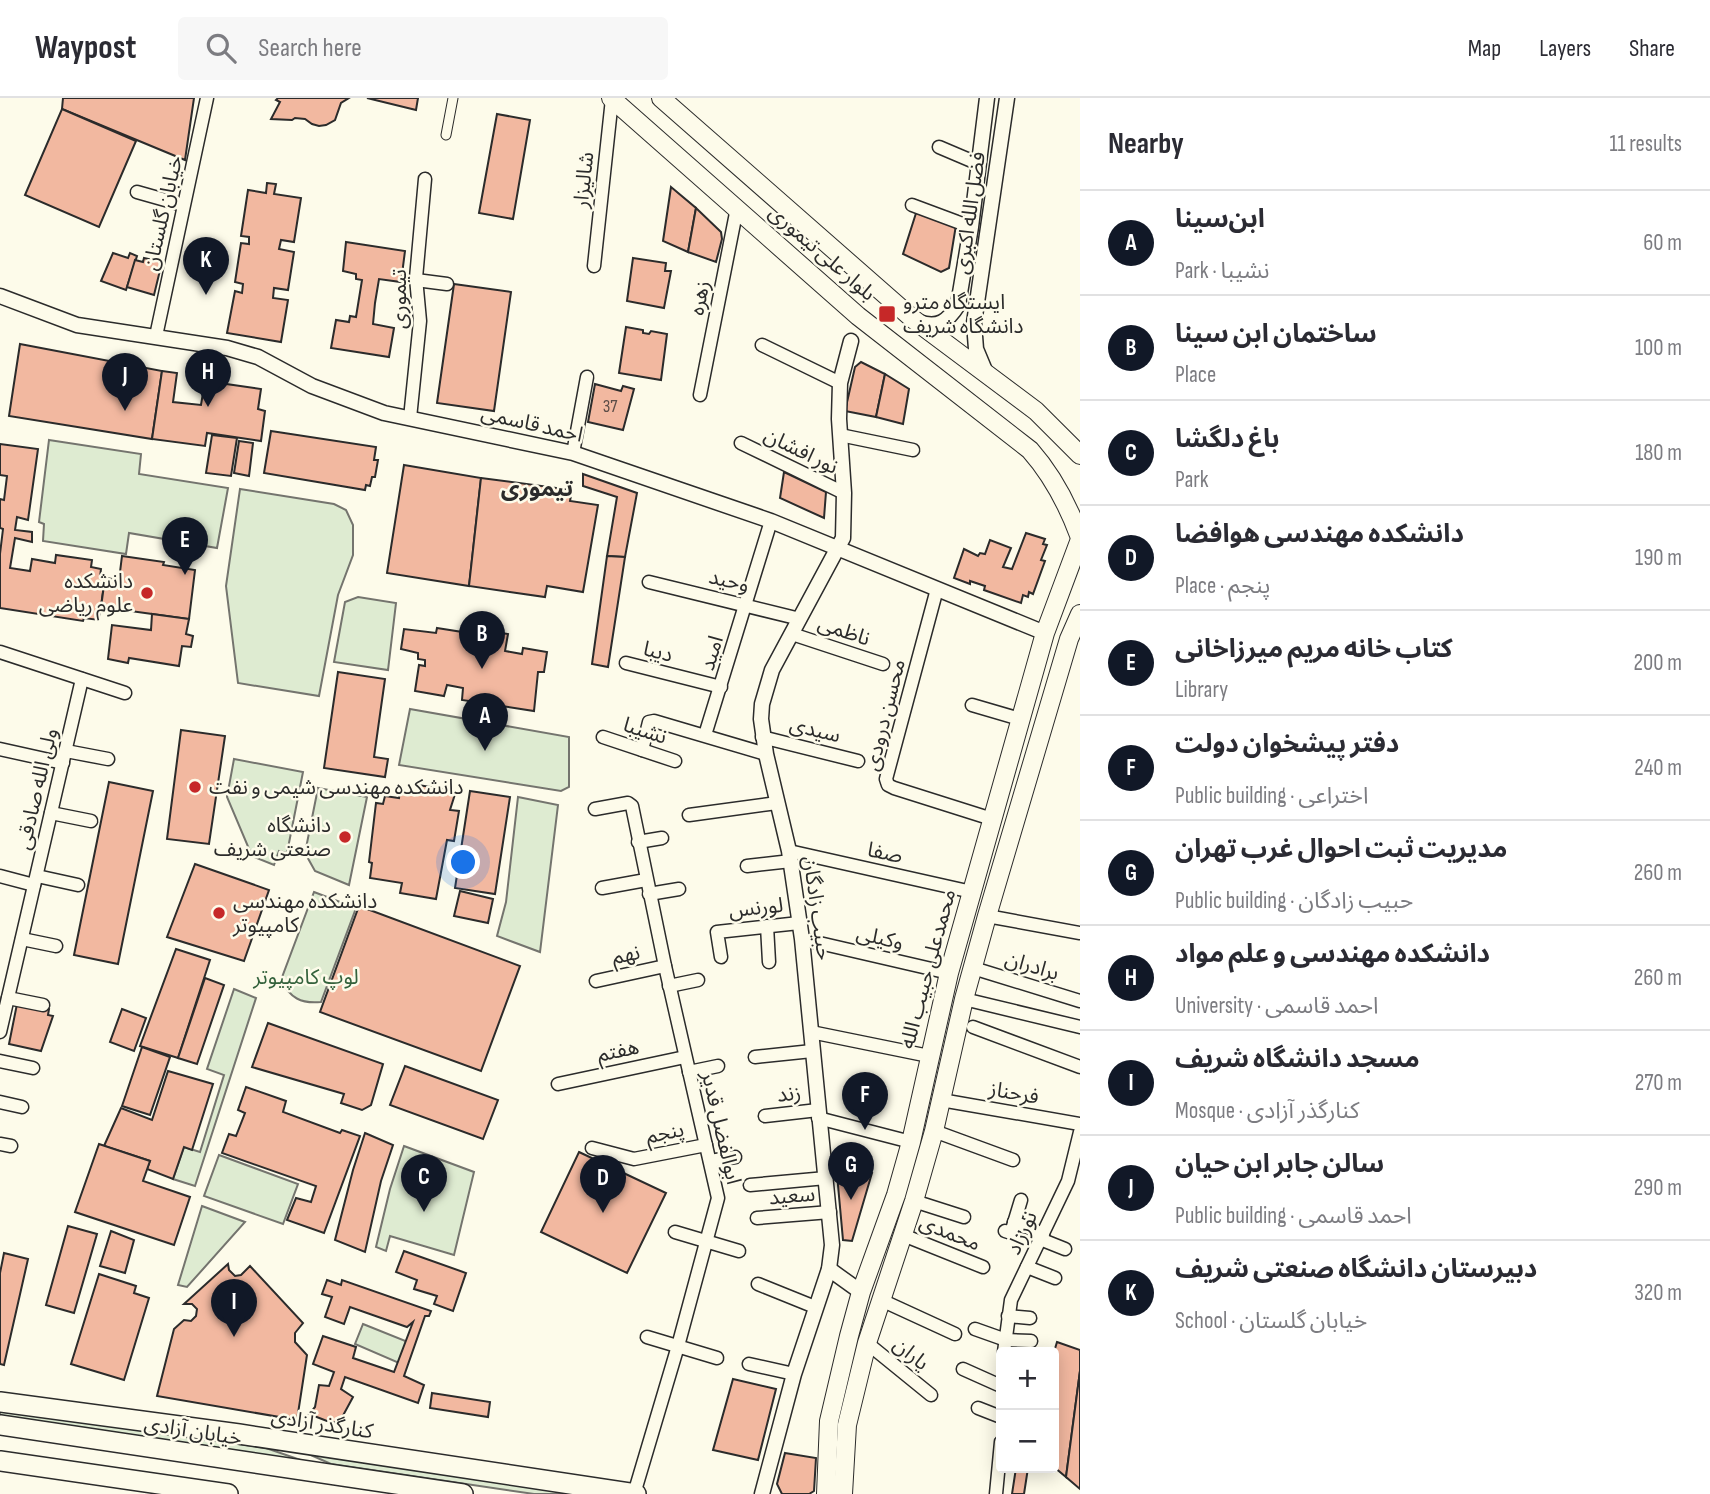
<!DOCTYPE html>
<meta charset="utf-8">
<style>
:root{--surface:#fff;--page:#f7f7f7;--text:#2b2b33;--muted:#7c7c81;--line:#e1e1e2;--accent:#111827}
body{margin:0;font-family:"Sofia Sans Condensed","Noto Sans Arabic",sans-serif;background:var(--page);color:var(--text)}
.controls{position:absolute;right:21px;bottom:21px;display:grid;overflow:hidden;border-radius:7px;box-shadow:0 4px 18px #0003}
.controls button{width:63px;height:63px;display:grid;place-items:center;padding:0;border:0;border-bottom:2px solid var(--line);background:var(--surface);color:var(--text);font:35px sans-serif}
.you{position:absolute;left:464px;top:765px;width:24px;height:24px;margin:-18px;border:5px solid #fff;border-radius:50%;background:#1a73e8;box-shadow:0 0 0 10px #1a73e833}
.badge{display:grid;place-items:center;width:46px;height:46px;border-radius:50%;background:var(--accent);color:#fff;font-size:23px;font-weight:700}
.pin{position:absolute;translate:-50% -58px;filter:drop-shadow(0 2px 4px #0008)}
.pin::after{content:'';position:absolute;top:37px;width:24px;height:21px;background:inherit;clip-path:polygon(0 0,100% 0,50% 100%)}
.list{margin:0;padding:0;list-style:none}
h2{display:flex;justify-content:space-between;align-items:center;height:91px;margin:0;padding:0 28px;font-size:30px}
h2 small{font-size:23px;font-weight:400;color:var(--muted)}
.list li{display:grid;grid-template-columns:46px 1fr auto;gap:21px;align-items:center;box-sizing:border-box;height:105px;padding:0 28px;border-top:2px solid var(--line)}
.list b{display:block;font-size:26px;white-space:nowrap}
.list p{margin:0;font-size:23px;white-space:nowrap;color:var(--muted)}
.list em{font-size:23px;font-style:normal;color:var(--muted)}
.icon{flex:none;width:38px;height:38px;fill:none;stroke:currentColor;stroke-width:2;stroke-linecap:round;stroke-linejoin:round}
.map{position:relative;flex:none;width:1080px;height:1396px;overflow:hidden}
header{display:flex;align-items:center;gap:42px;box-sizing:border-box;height:98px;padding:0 35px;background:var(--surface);border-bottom:2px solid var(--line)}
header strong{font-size:33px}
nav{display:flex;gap:38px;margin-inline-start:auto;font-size:24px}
.search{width:490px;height:63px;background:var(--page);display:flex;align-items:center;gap:18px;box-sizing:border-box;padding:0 24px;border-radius:7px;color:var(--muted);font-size:26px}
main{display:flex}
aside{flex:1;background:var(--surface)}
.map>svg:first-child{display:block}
</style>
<header>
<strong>Waypost</strong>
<div class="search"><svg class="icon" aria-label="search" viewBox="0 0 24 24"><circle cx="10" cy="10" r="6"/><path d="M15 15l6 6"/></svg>Search here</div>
<nav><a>Map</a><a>Layers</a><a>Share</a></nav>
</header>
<main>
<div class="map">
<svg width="1080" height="1396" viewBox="0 0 1080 1396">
<rect width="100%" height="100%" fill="#fdfbea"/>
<!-- green -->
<g fill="#deebd1" stroke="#74746e" stroke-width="2">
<path d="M49,342L141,356L139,376L228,390L217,450L129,435L126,456L43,443L44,426L39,424Z"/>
<path d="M240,391L334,406L346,412L353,427V457L338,497L319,598L238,585L226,488Z"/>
<path d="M358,499L396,505L388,572L334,564L345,504Z"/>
<path d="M410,611L569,639V689L561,693L399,667Z"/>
<path d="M234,661L303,674L287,755L279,753L274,767L252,758L227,699Z"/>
<path d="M318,690L367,699L349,787L315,773L305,755Z"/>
<path d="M518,699L558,707L540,854L497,838L506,804Z"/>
<path d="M314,794L356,810L321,904C301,906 290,900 281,882Z"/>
<path d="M234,891L256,900L195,1088L173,1081L184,1049L200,1054L224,977L207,971Z"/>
<path d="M404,1048L474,1074L454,1157L390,1138L386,1153L376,1149L390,1091Z"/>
<path d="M219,1057L298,1086L283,1126L204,1098Z"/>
<path d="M202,1108L245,1124L187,1189L178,1187Z"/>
<path d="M363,1226L408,1244L399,1265L355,1246Z"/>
<path d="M0,1312L266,1350L312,1366L0,1319Z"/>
<path d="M304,1354L577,1396H534L331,1366Z"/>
</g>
<!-- building -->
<g fill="#f2b8a0" stroke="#2b2b2b" stroke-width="2">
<path d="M63,0H194L185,62L62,11Z"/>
<path d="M278,0H349L341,5L335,22L326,27L319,28L312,26L305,21L295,20L292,22L271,21L280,4L276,2Z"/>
<path d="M367,0H418L416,12Z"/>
<path d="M62,11L136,43L99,129L25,97Z"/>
<path d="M497,16L530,22L513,121L479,115Z"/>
<path d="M267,85L276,86L274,96L301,100L294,144L281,142L279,151L294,154L288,192L274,190L273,200L288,202L281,244L227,235L235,193L242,195L243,186L235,184L241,145L249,146V139L241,138L248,92L266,95Z"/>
<path d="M671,89L696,110L688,154L663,143Z"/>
<path d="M696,110L721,134L722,141L716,164L688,154Z"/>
<path d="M917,112L956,127L949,170L941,174L903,156Z"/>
<path d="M346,144L405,153L401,184L379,181L375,205L373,226L394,230L389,259L331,250L336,222L349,224L350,218L356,219L362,182L356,181V176L343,173Z"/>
<path d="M113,155L128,160L130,155L137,158L126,192L101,183Z"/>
<path d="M144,160L162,164L154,197L127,189L135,162L143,164Z"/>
<path d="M633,160L666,165L665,173H671L664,210L627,203Z"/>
<path d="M454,186L511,194L494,313L437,305Z"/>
<path d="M626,229L643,232V235L649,236L651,233L667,236L661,282L619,275Z"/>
<path d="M20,246L162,273L152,341L9,318Z"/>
<path d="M861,264L885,276L876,319L845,313L855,269Z"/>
<path d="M162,273L177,275L173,304L201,307L205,283L261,291L258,311L265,313L261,343L207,335L205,348L152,341Z"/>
<path d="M885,276L909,291L903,326L876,319Z"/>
<path d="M595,286L621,293L623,288L634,291L623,332L588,324Z"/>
<path d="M271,333L376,349L374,362H378L375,379H372L370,388L366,387L365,392L264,375Z"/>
<path d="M212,337L237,340L231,378L206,375Z"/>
<path d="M239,343L253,345L249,378L234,375Z"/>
<path d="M0,346L38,351L28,422L17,419L15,432L32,434V444L15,440L10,470L30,473L32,461L55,465L56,457L92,462L91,469L101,471L100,479L105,480L99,522L84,520L83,523L0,510V456L3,431L0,430V401L4,402L7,378L0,377Z"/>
<path d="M404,367L481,380L469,488L387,475Z"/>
<path d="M784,374L826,394L824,420L780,400Z"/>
<path d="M583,376L637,395L625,459L607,458L617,399L583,388Z"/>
<path d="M481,380L572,392L570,403L598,407L583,494L547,488L545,499L469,488Z"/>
<path d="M1026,435L1045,441L1043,446L1047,447L1041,462L1045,463L1033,496L1029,494L1028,499L1023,497L1021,505L984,492L985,488L970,483V486L954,480L964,451L978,458L980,455L985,456L990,442L1011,450L1003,469L1012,471Z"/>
<path d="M122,458L164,464L163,467L195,472L189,521L101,509L105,480L119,482Z"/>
<path d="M607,458L625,459L608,569L592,566Z"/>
<path d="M152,516L189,521L186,536L193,538L191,549L182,548L179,568L129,560L128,565L108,561L112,527L151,532Z"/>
<path d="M437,530L488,538L489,533L508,536L505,553L522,556L523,550L547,554L544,574H538L534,613L462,602L463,590L447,587L444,598L415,593L419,567L425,568V562L418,561V555L401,551L404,531L436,535Z"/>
<path d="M338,574L385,581L374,659L388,661L385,679L324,670Z"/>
<path d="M181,632L225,638L209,746L167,741Z"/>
<path d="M109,684L153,693L118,866L74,857Z"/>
<path d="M418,687L456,693L450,712L459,713L454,743L447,742L436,801L400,795L402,785L370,780L372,765L369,764L376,705L383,706L385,698L399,700L400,693L417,695Z"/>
<path d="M470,693L510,699L495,796L455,790Z"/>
<path d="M195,766L269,792L244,863L167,839Z"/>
<path d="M460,793L493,801L488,825L454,818Z"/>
<path d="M359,808L520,868L481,973L320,914Z"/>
<path d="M176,851L210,862L178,960L140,948Z"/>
<path d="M205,880L224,887L197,966L178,960Z"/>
<path d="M17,906L49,911L48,917L53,918L41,953L9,946Z"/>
<path d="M122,911L146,920L134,953L110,944Z"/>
<path d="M268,925L383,966L371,1007L362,1012L341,1005L344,996L252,969Z"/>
<path d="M142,949L170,959L150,1017L122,1008Z"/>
<path d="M405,968L498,1002L483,1041L390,1007Z"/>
<path d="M168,973L213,986L192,1052L184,1049L173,1081L147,1071L150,1063L104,1048L121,1010L152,1022Z"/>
<path d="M246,989L286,1003L283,1014L340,1035L342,1032L360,1038L324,1135L287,1122L296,1100L311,1104L316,1088L222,1055L229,1036L236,1038L245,1015L238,1012Z"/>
<path d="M365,1035L393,1047L381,1083L365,1154L335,1142L353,1072Z"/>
<path d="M99,1046L150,1063L143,1083L190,1099L174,1147L75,1114Z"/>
<path d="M579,1054L666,1095L627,1175L541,1134Z"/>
<path d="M836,1065L872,1075L852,1143L843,1142Z"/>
<path d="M68,1128L97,1136L74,1215L46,1207Z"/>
<path d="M111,1133L134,1142L125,1175L100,1168Z"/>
<path d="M404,1153L466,1175L453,1213L434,1206L437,1198L414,1191L417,1182L396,1174Z"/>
<path d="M4,1155L28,1161L4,1267L0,1266V1175Z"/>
<path d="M228,1166L229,1172L235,1178L241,1177L250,1168L303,1225L295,1235V1244L307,1257L297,1322L157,1298L174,1231L184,1222L191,1223L196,1218L197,1211L192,1206H184Z"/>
<path d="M99,1176L136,1188L134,1195L149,1200L124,1282L71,1266Z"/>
<path d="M327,1182L341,1187L342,1182L431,1213L429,1218H425L404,1278L424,1287L418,1305L345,1279L341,1291L353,1299L339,1325L327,1323L309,1316L315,1309L319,1287L329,1288L334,1274L313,1266L323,1238L356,1249L353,1260L394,1274L413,1224L407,1229L350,1209L344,1226L325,1219L332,1199L322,1196Z"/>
<path d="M1057,1244L1080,1252V1273L1066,1379L1054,1369V1254Z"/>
<path d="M1080,1273V1391L1066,1379Z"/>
<path d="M733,1281L776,1291L758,1362L713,1352Z"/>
<path d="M432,1295L490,1304L488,1319L430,1310Z"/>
<path d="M785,1355L816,1360L814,1393L809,1396H782L777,1386Z"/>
<path d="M1016,1370H1028L1024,1396H1012Z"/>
</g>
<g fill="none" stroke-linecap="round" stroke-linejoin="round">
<!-- pedestrian casing -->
<g stroke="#2b2b2b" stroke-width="11">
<path id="pedestrian" d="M446,37L453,0"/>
</g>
<!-- minor casing -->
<g stroke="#2b2b2b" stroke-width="15">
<g id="minor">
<path d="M939,49L979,66"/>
<path d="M137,94L183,107"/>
<path d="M912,107L971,129"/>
<path d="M594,168L612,1"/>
<path d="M416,182L447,186"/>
<path d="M156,238L207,0"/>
<path d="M762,247L840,285"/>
<path d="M700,297L737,110"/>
<path d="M410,320L420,223L416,180L425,81"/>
<path d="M840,337L913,352"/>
<path d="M741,345L844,395"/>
<path d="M573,355L587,279"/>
<path d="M649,484L800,521"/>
<path d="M937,491L886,681L888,687L894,690L992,721"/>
<path d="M792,536L883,566"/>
<path d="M0,554L125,595"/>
<path d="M626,565L721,589"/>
<path d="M972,607L1020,621"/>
<path d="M705,637L771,423"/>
<path d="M603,639L675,663"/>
<path d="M762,639L858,663"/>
<path d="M0,651L63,665"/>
<path d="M642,652L649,624L654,623L766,656"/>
<path d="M66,653L108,661"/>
<path d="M595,711L628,705L632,708L665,868L718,1100L678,1248L634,1396"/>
<path d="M51,715L91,723"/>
<path d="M689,717L777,705"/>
<path d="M638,744L662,740"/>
<path d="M789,753L972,794"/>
<path d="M747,768L791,763"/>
<path d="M0,778L34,787"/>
<path d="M37,778L78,787"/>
<path d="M602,790L646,782"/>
<path d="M649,796L679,791"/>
<path d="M987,818L1080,835"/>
<path d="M767,828L769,864"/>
<path d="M22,841L56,848"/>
<path d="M802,841L949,875"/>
<path d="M721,859L717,834L799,825"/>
<path d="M973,870L1080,903"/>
<path d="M596,883L665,868"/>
<path d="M669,888L698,882"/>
<path d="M8,900L43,907"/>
<path d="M964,901L1080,929"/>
<path d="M973,929L1080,969"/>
<path d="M0,934L82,581"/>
<path d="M811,934L929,958"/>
<path d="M755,959L812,953"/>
<path d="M0,963L33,970"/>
<path d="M689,974L718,968"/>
<path d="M558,986L685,959"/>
<path d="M941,1002L1080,1026"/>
<path d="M0,1004L22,1009"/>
<path d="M765,1018L818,1012"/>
<path d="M818,1020L911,1044"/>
<path d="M934,1033L1013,1062"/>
<path d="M0,1046L11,1048"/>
<path d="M592,1050L634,1061L706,1047"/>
<path d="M710,1063L735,1059"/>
<path d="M750,1087L826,1080"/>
<path d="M914,1103L964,1119"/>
<path d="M757,1120L830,1114"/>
<path d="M1014,1124L1043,1136"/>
<path d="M1005,1133L1011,1135L1021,1102"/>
<path d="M675,1134L739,1153"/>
<path d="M903,1137L983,1169"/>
<path d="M1040,1141L1065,1151"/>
<path d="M1027,1169L1055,1180"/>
<path d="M758,1186L815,1209"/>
<path d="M881,1202L955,1236"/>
<path d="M1008,1218L1030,1220"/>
<path d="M975,1231L1006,1242L1031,1243"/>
<path d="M647,1239L717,1260"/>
<path d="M867,1245L931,1297"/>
<path d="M1004,1254L1011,1202L1068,1083L1080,1034"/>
<path d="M749,1266L794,1276"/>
<path d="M963,1271L1001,1288"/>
<path d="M978,1310L1001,1319"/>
<path d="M996,1396L1001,1344"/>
</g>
</g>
<!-- tertiary casing -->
<g stroke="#2b2b2b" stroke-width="17">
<g id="tertiary">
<path d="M0,198L77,227L227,250L258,259L312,288L384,315L573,355L771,423L1045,535"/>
<path d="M919,224C938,231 948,223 958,207L971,129L987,0"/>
<path d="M986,275L976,251L974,225L1007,0"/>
<path d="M829,1171L861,1194"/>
<path d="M762,1396L794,1276L829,1171L832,1147L802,841L789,753L766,656L761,621L762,606L772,572L843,440L844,395L839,321L840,285L851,243"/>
</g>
</g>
<!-- secondary casing -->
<g stroke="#2b2b2b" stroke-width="20">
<g id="secondary">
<path d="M611,0L858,218L1030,352C1053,378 1067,405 1079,437"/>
<path d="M661,0L913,221L1036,313L1080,357"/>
<path d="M826,1396L829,1323L849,1238L861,1194L896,1097L911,1044L949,875L1045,535L1079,444"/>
<path d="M843,1396L847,1327L867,1245L914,1103L934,1033L964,901L987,818L1069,541L1080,516"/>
</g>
</g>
<!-- primary casing -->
<g stroke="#2b2b2b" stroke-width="22">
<g id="primary">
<path d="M0,1304L239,1336L636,1396"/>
<path d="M0,1327L463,1396"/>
<path d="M0,1363L228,1396"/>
</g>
</g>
<!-- pedestrian -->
<use href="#pedestrian" stroke="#fdfbea" stroke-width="9"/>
<!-- minor -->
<use href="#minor" stroke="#fdfbea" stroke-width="12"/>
<!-- tertiary -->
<use href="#tertiary" stroke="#fdfbea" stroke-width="14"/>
<!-- secondary -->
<use href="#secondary" stroke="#fdfbea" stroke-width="18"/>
<!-- primary -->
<use href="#primary" stroke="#fdfbea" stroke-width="19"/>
</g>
<!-- markers -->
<g fill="#c62828" stroke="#fdfbea" stroke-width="2.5">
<rect x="878" y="207" width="18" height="18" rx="3.5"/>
<circle cx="147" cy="495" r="7"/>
<circle cx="195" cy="689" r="7"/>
<circle cx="345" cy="739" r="7"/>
<circle cx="219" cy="815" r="7"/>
</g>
<g text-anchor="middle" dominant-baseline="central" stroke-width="5" stroke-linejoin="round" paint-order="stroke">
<!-- number labels -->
<g font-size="18" fill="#5d4e48">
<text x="610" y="308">37</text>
</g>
<!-- street labels -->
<g font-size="21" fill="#2b2b2b" stroke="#fdfbea">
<text transform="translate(584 82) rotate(-84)">شالیزار</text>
<text transform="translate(163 115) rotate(-77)">خیابان گلستان</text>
<text transform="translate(970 115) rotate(-82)">فضل الله اکبری</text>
<text transform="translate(822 155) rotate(41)">بلوار علی تیموری</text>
<text transform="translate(700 200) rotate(-79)">زهره</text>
<text transform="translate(399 201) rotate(-90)">تیموری</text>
<text transform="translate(532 326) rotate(13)">احمد قاسمی</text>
<text transform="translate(801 353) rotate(26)">نور افشان</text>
<text transform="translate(729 483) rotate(13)">وحید</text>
<text transform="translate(844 533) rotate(19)">ناظمی</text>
<text transform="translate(658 554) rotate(14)">دیبا</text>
<text transform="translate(712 555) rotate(-73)">امید</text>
<text transform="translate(885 617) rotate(-76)">محسن درودی</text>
<text transform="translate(815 632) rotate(14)">سیدی</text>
<text transform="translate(645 633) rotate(18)">نشیبا</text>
<text transform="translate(37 691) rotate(-77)">ولی الله صادقی</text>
<text transform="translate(885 755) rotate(12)">صفا</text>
<text transform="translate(756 810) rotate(-6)">لورنس</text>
<text transform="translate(817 810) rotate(82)">حبیب زادگان</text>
<text transform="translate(880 840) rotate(13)">وکیلی</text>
<text transform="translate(626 857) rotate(-12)">نهم</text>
<text transform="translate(1032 868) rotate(17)">برادران</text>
<text transform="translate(928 871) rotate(-75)">محمدعلی حبیب الله</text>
<text transform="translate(618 953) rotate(-12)">هفتم</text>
<text transform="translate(1014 995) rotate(10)">فرحناز</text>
<text transform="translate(789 996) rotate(-6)">زند</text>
<text transform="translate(721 1030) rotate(77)">ابوالفضل قدیر</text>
<text transform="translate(665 1035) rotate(-12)">پنجم</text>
<text transform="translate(792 1098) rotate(-5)">سعید</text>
<text transform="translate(950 1135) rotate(22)">محمدی</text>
<text transform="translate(1022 1135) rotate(-65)">نورزاد</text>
<text transform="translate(911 1256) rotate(39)">یاران</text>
<text transform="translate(322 1326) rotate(9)">کنارگذر آزادی</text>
<text transform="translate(193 1333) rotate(9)">خیابان آزادی</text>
</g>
<!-- poi labels -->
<g font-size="21" fill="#2b2b2b" stroke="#fdfbea" text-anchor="start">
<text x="903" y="204">ایستگاه مترو<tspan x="903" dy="24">دانشگاه شریف</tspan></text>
<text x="133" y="483" text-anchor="end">دانشکده<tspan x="133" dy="24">علوم ریاضی</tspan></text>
<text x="209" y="689">دانشکده مهندسی شیمی و نفت</text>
<text x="331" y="727" text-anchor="end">دانشگاه<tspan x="331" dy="24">صنعتی شریف</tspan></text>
<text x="233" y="803">دانشکده مهندسی<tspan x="233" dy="24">کامپیوتر</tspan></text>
</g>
<!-- park labels -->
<g font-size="21" fill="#34623c" stroke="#fdfbea">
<text x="306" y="879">لوپ کامپیوتر</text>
</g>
<!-- neighbourhood labels -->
<g font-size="23" font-weight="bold" fill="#2b2b2b" stroke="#fdfbea">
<text x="537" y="391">تیموری</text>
</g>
</g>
</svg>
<div class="controls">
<button>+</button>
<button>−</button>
</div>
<div class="you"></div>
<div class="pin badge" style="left:485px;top:653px">A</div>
<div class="pin badge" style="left:482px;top:571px">B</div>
<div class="pin badge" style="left:424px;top:1114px">C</div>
<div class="pin badge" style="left:603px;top:1115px">D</div>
<div class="pin badge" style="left:185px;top:477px">E</div>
<div class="pin badge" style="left:865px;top:1032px">F</div>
<div class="pin badge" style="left:851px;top:1102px">G</div>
<div class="pin badge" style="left:208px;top:309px">H</div>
<div class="pin badge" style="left:234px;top:1239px">I</div>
<div class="pin badge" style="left:125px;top:313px">J</div>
<div class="pin badge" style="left:206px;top:197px">K</div>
</div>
<aside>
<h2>Nearby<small>11 results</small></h2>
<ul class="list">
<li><span class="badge">A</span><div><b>ابن‌سینا</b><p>Park · نشیبا</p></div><em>60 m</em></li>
<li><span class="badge">B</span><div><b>ساختمان ابن سینا</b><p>Place</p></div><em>100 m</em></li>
<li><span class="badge">C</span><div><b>باغ دلگشا</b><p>Park</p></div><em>180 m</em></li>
<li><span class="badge">D</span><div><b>دانشکده مهندسی هوافضا</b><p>Place · پنجم</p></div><em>190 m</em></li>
<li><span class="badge">E</span><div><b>کتاب خانه مریم میرزاخانی</b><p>Library</p></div><em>200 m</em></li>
<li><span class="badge">F</span><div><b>دفتر پیشخوان دولت</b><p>Public building · اختراعی</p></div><em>240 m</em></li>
<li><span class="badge">G</span><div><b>مدیریت ثبت احوال غرب تهران</b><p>Public building · حبیب زادگان</p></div><em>260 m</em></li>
<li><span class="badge">H</span><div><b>دانشکده مهندسی و علم مواد</b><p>University · احمد قاسمی</p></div><em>260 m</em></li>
<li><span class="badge">I</span><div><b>مسجد دانشگاه شریف</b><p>Mosque · کنارگذر آزادی</p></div><em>270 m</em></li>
<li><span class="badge">J</span><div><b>سالن جابر ابن حیان</b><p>Public building · احمد قاسمی</p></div><em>290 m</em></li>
<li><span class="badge">K</span><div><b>دبیرستان دانشگاه صنعتی شریف</b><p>School · خیابان گلستان</p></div><em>320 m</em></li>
</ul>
</aside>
</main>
